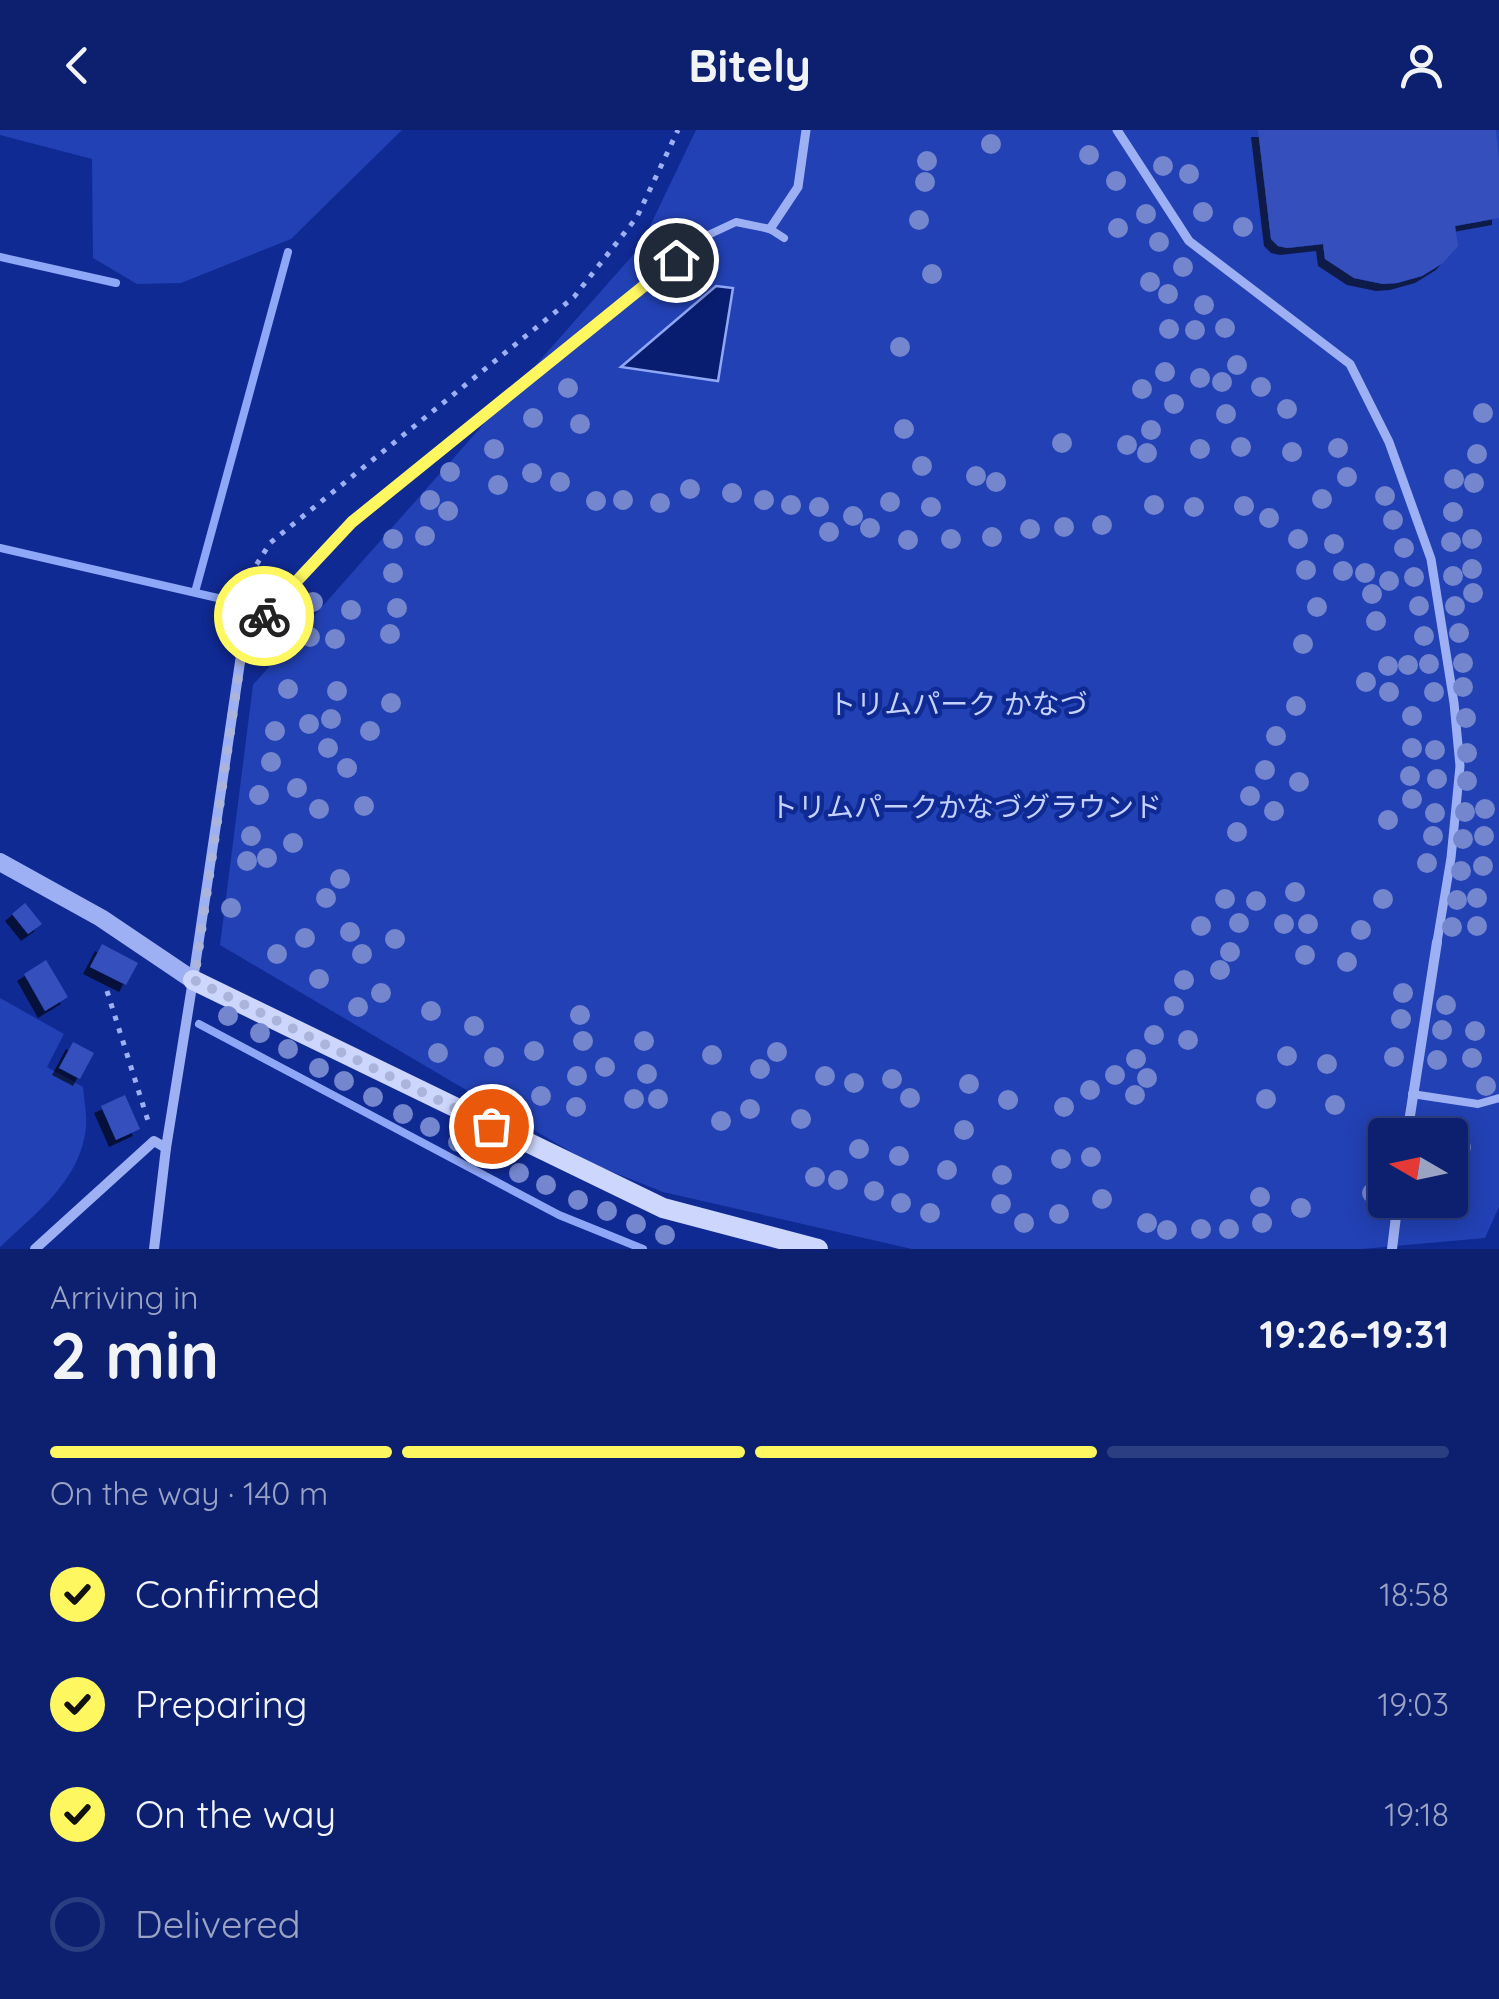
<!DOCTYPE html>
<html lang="en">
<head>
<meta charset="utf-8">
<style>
	:root { --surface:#0c206f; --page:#1a2d77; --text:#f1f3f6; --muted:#9aa3c3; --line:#2c3e82; --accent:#fff760 }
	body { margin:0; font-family:Quicksand,"Noto Sans JP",sans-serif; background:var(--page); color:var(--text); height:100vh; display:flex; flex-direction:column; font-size:38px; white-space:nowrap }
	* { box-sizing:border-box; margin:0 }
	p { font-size:32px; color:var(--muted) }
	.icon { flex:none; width:55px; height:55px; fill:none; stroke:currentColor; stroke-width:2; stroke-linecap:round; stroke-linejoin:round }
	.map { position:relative; height:1119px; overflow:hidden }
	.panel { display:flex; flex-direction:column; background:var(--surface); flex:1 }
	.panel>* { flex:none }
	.needle { width:65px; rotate:279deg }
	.tools { position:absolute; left:1368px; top:988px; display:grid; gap:20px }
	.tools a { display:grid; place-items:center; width:100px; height:100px; border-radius:10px; background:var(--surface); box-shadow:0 5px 25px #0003,0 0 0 2px var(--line); font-size:50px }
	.pin { position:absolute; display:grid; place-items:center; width:85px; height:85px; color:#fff; margin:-42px; border:5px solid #fff; border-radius:50%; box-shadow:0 2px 10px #0007 }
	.courier { position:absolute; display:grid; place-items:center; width:100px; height:100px; margin:-50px; border:8px solid #fff760; border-radius:50%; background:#fff; color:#222; box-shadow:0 2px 12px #0007 }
	.headline em { font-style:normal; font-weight:700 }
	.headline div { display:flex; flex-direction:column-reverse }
	.headline { display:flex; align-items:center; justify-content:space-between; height:170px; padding:0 50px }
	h1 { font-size:65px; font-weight:700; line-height:75px }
	.bar { display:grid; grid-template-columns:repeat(4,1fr); gap:15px 10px; align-content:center; height:120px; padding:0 50px }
	.bar i { height:12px; border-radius:8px; background:var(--line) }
	.bar .active { background:var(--accent) }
	.bar p { grid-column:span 4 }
	ol { padding:0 50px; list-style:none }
	li { display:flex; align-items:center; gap:30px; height:110px }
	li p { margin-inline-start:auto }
	li .icon { padding:10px; border-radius:50%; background:var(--accent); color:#111; stroke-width:4 }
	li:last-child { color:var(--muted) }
	li i { width:55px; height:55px; border:5px solid var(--line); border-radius:50% }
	header { display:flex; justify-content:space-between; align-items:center; height:130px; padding:0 50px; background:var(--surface); font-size:45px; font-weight:700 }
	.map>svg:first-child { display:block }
</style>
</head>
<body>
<header><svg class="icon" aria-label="back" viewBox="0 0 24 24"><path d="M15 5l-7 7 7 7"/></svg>Bitely<svg class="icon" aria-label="person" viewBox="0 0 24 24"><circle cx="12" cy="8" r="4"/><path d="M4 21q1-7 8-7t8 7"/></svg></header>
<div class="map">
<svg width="1499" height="1119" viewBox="0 0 1499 1119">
	<defs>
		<filter id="shadow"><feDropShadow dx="-7" dy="7" stdDeviation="0" flood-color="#0009"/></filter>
	</defs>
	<rect width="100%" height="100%" fill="#102a94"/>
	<g fill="#2241b4" fill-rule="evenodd">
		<path d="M0,0H402L291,109L181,153L137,154L93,128L92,29L0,5Z"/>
		<path d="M696,0H1499V1077L1485,1108L1362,1119H912L663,1062L590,1033L220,815L253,555L640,117ZM1385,1005H1450V1070H1385Z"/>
		<path d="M0,868L64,904L47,937L83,957C84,970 87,984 86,997C81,1050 36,1083 0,1117Z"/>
	</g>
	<path fill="#091d70" stroke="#8fa7f7" stroke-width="2.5" d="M716,156L733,158L718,251L621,237Z"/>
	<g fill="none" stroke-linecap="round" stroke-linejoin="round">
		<g stroke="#8fa7f7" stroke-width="8">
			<path d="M0,127L116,153"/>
			<path d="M0,418L222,469"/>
			<path d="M195,462L288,122"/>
			<path d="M199,894L559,1085L643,1119"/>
		</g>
	</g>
	<g fill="#3450bc" filter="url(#shadow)">
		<path d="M1258,0H1496L1499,30V88L1455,96L1458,116L1443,133L1422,146L1397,153L1383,154L1354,148L1325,129L1323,114L1287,118L1278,116L1271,109Z"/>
		<path d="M25,773L42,794L28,804L12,784Z"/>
		<path d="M102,814L138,833L126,855L90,837Z"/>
		<path d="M46,830L68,867L45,881L24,844Z"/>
		<path d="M73,912L94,923L80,949L59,938Z"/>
		<path d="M125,965L140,999L116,1010L101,976Z"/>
	</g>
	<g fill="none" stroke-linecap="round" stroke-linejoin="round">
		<g stroke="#9eb0f4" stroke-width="5" stroke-dasharray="5 8" stroke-linecap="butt">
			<path d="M244,483L245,453L270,413L574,167L637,87L678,0"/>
			<path d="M107,861L149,994"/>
		</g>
		<g stroke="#9eb0f4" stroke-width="8">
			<path d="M244,505L289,461L352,393L706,106L736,92L770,99L784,108"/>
			<path d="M1412,964L1478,974L1499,968"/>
		</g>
		<g stroke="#9eb0f4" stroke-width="9">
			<path d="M1117,0L1189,111L1350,234L1389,312L1431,429L1454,573L1460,636L1451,728L1437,812"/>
			<path d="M770,99L798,57L806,0"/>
		</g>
		<g stroke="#9eb0f4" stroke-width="10">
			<path d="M1407,1005L1437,812"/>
			<path d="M35,1119L154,1011L166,1018"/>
			<path d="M154,1119L166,1018L193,850L244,505"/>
			<path d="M1392,1119L1398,1070"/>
		</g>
		<path stroke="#9eb0f4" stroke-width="18" d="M0,732L101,788L193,850"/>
		<path stroke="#cdd7fd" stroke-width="20" d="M193,850L663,1078L818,1119"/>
	</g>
	<g fill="#7486ce">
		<circle cx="991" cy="14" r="10"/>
		<circle cx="1089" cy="25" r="10"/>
		<circle cx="927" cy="31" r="10"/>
		<circle cx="1163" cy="36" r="10"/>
		<circle cx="1189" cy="44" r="10"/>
		<circle cx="1116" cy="51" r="10"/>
		<circle cx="925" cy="52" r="10"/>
		<circle cx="1203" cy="82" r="10"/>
		<circle cx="1146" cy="84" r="10"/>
		<circle cx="919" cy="90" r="10"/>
		<circle cx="1243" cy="97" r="10"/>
		<circle cx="1118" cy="98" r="10"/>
		<circle cx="1159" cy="112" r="10"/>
		<circle cx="1183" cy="137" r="10"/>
		<circle cx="932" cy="144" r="10"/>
		<circle cx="1150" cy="152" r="10"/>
		<circle cx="1168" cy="164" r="10"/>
		<circle cx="1204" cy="175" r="10"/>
		<circle cx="1225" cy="198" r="10"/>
		<circle cx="1169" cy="199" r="10"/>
		<circle cx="1195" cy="200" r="10"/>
		<circle cx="900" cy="217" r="10"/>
		<circle cx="1237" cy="235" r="10"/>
		<circle cx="1165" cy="242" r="10"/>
		<circle cx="1200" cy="248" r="10"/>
		<circle cx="1222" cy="252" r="10"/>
		<circle cx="1261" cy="257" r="10"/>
		<circle cx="568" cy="258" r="10"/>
		<circle cx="1142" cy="259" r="10"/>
		<circle cx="1174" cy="274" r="10"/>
		<circle cx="1287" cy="279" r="10"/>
		<circle cx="1483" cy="283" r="10"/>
		<circle cx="1226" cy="284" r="10"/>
		<circle cx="533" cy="288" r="10"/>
		<circle cx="580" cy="294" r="10"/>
		<circle cx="904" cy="299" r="10"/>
		<circle cx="1151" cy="300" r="10"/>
		<circle cx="1062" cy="313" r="10"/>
		<circle cx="1127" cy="315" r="10"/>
		<circle cx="1241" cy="317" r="10"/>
		<circle cx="1338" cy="318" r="10"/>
		<circle cx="494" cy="319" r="10"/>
		<circle cx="1200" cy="319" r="10"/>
		<circle cx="1292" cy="322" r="10"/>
		<circle cx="1147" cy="323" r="10"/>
		<circle cx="1477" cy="324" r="10"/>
		<circle cx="922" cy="336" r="10"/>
		<circle cx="450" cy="342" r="10"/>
		<circle cx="532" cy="343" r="10"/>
		<circle cx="976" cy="346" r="10"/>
		<circle cx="1347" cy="347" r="10"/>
		<circle cx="1454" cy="349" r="10"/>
		<circle cx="560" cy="352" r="10"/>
		<circle cx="996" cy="352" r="10"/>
		<circle cx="1474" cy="353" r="10"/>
		<circle cx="498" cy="355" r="10"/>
		<circle cx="690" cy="359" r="10"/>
		<circle cx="732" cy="363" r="10"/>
		<circle cx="1385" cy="366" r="10"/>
		<circle cx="1322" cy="369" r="10"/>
		<circle cx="430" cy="370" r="10"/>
		<circle cx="623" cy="370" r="10"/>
		<circle cx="764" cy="370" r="10"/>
		<circle cx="596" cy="371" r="10"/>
		<circle cx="890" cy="372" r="10"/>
		<circle cx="660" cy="373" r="10"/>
		<circle cx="791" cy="375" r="10"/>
		<circle cx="1154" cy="375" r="10"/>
		<circle cx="1244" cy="376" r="10"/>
		<circle cx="819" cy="377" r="10"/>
		<circle cx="931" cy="377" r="10"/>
		<circle cx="1194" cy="377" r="10"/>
		<circle cx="448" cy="381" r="10"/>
		<circle cx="1453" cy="382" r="10"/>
		<circle cx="853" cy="386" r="10"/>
		<circle cx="1269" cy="388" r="10"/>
		<circle cx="1393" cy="390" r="10"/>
		<circle cx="1102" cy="395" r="10"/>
		<circle cx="1064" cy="397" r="10"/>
		<circle cx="870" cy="398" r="10"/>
		<circle cx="1030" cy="399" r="10"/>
		<circle cx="829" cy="402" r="10"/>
		<circle cx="425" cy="406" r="10"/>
		<circle cx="992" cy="407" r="10"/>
		<circle cx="393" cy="409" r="10"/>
		<circle cx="951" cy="409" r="10"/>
		<circle cx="1298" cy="409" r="10"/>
		<circle cx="1472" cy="409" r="10"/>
		<circle cx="908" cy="410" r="10"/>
		<circle cx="1451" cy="412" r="10"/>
		<circle cx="1334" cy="414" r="10"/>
		<circle cx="1404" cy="418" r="10"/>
		<circle cx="1472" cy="439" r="10"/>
		<circle cx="1306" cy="440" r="10"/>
		<circle cx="1343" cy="441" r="10"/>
		<circle cx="393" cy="443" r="10"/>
		<circle cx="1365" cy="443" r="10"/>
		<circle cx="1453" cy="446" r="10"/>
		<circle cx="1414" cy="447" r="10"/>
		<circle cx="1389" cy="451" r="10"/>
		<circle cx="1473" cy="463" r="10"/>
		<circle cx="1372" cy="464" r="10"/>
		<circle cx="313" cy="472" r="10"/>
		<circle cx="1419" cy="476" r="10"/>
		<circle cx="1455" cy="476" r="10"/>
		<circle cx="1317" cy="477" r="10"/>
		<circle cx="397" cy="478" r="10"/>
		<circle cx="351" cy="480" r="10"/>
		<circle cx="1376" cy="491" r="10"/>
		<circle cx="1459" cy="503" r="10"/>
		<circle cx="390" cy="504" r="10"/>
		<circle cx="1424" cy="506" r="10"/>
		<circle cx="310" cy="507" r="10"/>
		<circle cx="335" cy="509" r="10"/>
		<circle cx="1303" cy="514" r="10"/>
		<circle cx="1463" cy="533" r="10"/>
		<circle cx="1429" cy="534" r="10"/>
		<circle cx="1408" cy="535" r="10"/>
		<circle cx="1388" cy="536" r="10"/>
		<circle cx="1366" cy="552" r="10"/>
		<circle cx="1463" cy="557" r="10"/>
		<circle cx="288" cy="559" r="10"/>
		<circle cx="337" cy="561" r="10"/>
		<circle cx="1389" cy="562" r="10"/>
		<circle cx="1434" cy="562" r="10"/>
		<circle cx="391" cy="573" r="10"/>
		<circle cx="1296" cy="576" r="10"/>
		<circle cx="1412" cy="586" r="10"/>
		<circle cx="1466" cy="588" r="10"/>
		<circle cx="331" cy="589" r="10"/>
		<circle cx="309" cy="594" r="10"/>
		<circle cx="275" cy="601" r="10"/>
		<circle cx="370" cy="601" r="10"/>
		<circle cx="1276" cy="606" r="10"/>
		<circle cx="328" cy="618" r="10"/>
		<circle cx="1412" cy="618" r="10"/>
		<circle cx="1435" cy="620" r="10"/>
		<circle cx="1467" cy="623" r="10"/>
		<circle cx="271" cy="632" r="10"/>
		<circle cx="347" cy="638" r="10"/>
		<circle cx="1265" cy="640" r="10"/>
		<circle cx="1410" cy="646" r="10"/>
		<circle cx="1437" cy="649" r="10"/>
		<circle cx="1467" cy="651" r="10"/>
		<circle cx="1299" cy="652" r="10"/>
		<circle cx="297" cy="658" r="10"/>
		<circle cx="259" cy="665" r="10"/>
		<circle cx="1250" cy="666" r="10"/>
		<circle cx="1412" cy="669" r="10"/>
		<circle cx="364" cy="676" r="10"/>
		<circle cx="319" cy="679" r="10"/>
		<circle cx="1485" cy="679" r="10"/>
		<circle cx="1274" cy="681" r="10"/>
		<circle cx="1465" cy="682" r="10"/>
		<circle cx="1435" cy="683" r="10"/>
		<circle cx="1388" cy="690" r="10"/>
		<circle cx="1237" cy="702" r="10"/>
		<circle cx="251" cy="706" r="10"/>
		<circle cx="1433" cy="706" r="10"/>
		<circle cx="1484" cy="706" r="10"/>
		<circle cx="1463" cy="709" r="10"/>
		<circle cx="293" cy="713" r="10"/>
		<circle cx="267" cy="728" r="10"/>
		<circle cx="247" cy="731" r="10"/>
		<circle cx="1427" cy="733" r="10"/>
		<circle cx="1483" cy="736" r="10"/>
		<circle cx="1461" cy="741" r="10"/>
		<circle cx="340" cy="749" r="10"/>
		<circle cx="1295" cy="762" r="10"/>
		<circle cx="326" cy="768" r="10"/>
		<circle cx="1477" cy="768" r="10"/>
		<circle cx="1225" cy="769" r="10"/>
		<circle cx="1383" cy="769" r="10"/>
		<circle cx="1457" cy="770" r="10"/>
		<circle cx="1256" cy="771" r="10"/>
		<circle cx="231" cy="778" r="10"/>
		<circle cx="1239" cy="793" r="10"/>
		<circle cx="1284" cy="794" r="10"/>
		<circle cx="1308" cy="794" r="10"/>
		<circle cx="1201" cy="796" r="10"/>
		<circle cx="1477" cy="796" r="10"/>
		<circle cx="1452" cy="797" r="10"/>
		<circle cx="1361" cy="800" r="10"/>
		<circle cx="350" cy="802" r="10"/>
		<circle cx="305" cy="808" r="10"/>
		<circle cx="395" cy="809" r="10"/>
		<circle cx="1230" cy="822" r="10"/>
		<circle cx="277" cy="824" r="10"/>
		<circle cx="362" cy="824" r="10"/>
		<circle cx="1305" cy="825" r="10"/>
		<circle cx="1347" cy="832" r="10"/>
		<circle cx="1220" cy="840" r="10"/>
		<circle cx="319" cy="849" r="10"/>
		<circle cx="1184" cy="850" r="10"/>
		<circle cx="381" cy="863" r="10"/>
		<circle cx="1403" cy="863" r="10"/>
		<circle cx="1446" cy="875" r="10"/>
		<circle cx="1174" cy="876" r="10"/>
		<circle cx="358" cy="877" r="10"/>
		<circle cx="431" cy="881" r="10"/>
		<circle cx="580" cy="885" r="10"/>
		<circle cx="228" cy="886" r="10"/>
		<circle cx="1401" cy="889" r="10"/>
		<circle cx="474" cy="896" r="10"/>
		<circle cx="1442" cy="900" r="10"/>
		<circle cx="1475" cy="901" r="10"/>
		<circle cx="260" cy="903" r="10"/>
		<circle cx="1154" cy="905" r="10"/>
		<circle cx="1188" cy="910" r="10"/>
		<circle cx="583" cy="911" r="10"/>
		<circle cx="644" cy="911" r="10"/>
		<circle cx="288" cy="919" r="10"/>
		<circle cx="534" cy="921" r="10"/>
		<circle cx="777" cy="922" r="10"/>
		<circle cx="438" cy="923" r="10"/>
		<circle cx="712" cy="925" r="10"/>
		<circle cx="1287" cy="926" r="10"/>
		<circle cx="494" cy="927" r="10"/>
		<circle cx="1394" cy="927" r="10"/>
		<circle cx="1472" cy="928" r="10"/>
		<circle cx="1136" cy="929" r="10"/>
		<circle cx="1437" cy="930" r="10"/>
		<circle cx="1327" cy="934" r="10"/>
		<circle cx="605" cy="937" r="10"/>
		<circle cx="319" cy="938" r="10"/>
		<circle cx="760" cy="939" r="10"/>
		<circle cx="647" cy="944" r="10"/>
		<circle cx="1115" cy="945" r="10"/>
		<circle cx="577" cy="946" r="10"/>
		<circle cx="825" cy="946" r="10"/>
		<circle cx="1147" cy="948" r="10"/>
		<circle cx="892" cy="949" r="10"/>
		<circle cx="344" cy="951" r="10"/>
		<circle cx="854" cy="953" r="10"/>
		<circle cx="969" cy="954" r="10"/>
		<circle cx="1486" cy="956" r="10"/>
		<circle cx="1090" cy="960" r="10"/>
		<circle cx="1135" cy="965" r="10"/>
		<circle cx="541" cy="966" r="10"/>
		<circle cx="373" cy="967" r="10"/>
		<circle cx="910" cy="968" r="10"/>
		<circle cx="634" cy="969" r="10"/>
		<circle cx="658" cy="969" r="10"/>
		<circle cx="1266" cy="969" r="10"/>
		<circle cx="1008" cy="970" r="10"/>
		<circle cx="1335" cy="975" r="10"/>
		<circle cx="576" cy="977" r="10"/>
		<circle cx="1064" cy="977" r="10"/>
		<circle cx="750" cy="979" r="10"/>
		<circle cx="403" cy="984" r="10"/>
		<circle cx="801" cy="989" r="10"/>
		<circle cx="721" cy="991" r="10"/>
		<circle cx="430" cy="997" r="10"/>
		<circle cx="964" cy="1000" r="10"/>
		<circle cx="458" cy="1012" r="10"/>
		<circle cx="1461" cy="1017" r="10"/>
		<circle cx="859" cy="1019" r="10"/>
		<circle cx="899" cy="1026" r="10"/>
		<circle cx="1091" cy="1027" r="10"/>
		<circle cx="487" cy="1028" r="10"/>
		<circle cx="1061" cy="1029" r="10"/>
		<circle cx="947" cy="1040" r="10"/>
		<circle cx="519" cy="1043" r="10"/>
		<circle cx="1002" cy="1045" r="10"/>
		<circle cx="815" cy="1047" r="10"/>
		<circle cx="838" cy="1050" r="10"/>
		<circle cx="546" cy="1055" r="10"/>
		<circle cx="874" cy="1061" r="10"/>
		<circle cx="1372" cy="1063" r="10"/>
		<circle cx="1260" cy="1067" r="10"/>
		<circle cx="1102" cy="1069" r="10"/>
		<circle cx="578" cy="1070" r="10"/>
		<circle cx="901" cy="1073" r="10"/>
		<circle cx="1001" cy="1074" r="10"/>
		<circle cx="1301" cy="1078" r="10"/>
		<circle cx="607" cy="1081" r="10"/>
		<circle cx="930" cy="1083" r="10"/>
		<circle cx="1059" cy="1084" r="10"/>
		<circle cx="1024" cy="1093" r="10"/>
		<circle cx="1147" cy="1093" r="10"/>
		<circle cx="1262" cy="1093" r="10"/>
		<circle cx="636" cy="1094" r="10"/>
		<circle cx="1201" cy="1099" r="10"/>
		<circle cx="1229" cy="1099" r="10"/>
		<circle cx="1167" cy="1100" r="10"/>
		<circle cx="665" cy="1105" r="10"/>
	</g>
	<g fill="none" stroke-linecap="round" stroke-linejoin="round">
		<path stroke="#abb4da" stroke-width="10" stroke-dasharray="0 18" d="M264,486L244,506L194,850L491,996"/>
		<path stroke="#fff760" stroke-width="12" d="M264,486L352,392L676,130"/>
	</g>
	<g text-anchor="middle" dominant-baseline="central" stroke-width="9" stroke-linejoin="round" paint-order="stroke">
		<g font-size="28" fill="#c6d2fe" stroke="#102a94">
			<text x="958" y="573">トリムパーク かなづ</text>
			<text x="966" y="676">トリムパークかなづグラウンド</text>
		</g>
	</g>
</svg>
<div class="tools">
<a><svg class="needle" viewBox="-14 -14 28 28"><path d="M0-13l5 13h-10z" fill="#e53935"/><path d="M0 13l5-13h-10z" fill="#9aa3c3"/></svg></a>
</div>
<div class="pin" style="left:491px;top:996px;background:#ea580c"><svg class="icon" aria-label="bag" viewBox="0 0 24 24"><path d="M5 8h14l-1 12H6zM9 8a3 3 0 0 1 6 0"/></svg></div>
<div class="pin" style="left:676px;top:130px;background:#1f2937"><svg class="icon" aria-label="home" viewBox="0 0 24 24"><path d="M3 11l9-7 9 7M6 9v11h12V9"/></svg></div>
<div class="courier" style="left:264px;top:486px"><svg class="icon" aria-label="bike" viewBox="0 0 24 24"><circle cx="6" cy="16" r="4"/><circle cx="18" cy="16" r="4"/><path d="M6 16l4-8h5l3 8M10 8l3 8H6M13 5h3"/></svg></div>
</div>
<section class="panel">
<div class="headline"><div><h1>2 min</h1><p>Arriving in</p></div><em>19:26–19:31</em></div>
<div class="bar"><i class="active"></i><i class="active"></i><i class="active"></i><i></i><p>On the way · 140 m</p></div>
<ol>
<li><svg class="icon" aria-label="check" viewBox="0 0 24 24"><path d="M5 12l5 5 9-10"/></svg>Confirmed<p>18:58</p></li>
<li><svg class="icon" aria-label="check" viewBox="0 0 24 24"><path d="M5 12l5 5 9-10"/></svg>Preparing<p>19:03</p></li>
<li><svg class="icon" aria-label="check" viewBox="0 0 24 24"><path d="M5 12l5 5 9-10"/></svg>On the way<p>19:18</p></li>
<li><i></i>Delivered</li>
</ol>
</section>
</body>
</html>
